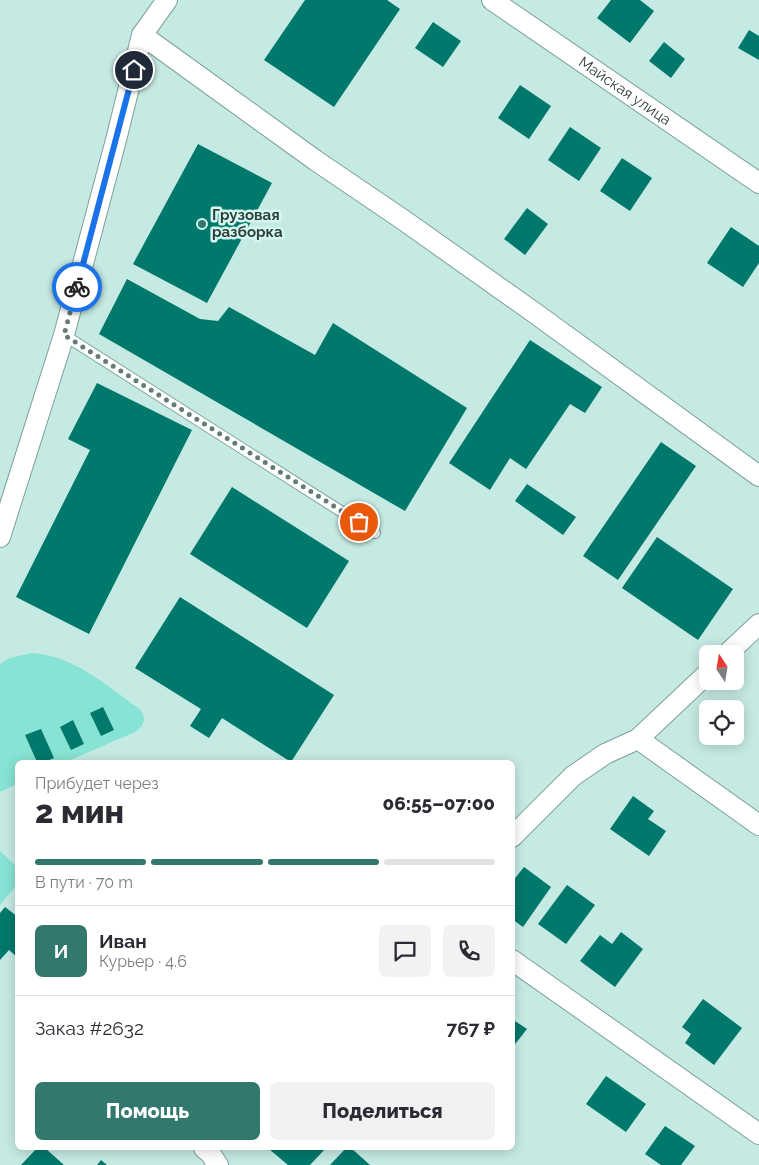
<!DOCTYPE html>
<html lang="ru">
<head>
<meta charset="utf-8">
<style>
	:root { --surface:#fff; --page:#f2f2f3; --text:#2b2b33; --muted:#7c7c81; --line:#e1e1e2; --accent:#32786d }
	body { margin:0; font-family:Raleway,sans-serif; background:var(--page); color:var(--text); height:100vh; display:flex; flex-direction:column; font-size:19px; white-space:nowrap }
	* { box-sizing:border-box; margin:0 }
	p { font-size:16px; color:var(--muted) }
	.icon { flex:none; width:28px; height:28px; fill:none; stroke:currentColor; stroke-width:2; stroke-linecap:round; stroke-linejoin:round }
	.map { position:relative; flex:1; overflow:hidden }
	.side { position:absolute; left:15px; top:760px; width:500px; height:390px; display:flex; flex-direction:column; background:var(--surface); border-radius:8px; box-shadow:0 2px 12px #0003 }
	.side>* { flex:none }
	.needle { width:32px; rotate:348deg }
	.controls { position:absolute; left:699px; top:645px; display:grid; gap:10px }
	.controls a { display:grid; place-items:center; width:45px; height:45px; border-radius:8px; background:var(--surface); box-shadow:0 2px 12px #0003; font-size:25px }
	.pin { position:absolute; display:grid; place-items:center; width:42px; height:42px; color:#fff; margin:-21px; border:2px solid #fff; border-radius:50%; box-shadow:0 1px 5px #0007 }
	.courier { position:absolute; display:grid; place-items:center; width:50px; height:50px; margin:-25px; border:4px solid #1a73e8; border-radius:50%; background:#fff; color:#222; box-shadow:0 1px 6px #0007 }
	.head em { font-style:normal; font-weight:800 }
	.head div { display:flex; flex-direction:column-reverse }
	.head { display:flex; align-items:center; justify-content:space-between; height:85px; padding:0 20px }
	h1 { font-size:32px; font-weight:800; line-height:38px }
	.bar { display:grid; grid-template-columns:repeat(4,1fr); gap:8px 5px; align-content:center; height:60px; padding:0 20px }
	.bar i { height:6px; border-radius:4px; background:var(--line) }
	.bar .active { background:var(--accent) }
	.bar p { grid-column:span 4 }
	.line { display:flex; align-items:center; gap:12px; padding:0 20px; border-top:1px solid var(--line) }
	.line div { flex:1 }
	.round { display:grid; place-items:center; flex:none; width:52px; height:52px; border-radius:8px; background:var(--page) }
	.action { display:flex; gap:10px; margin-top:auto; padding:10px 20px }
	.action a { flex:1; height:58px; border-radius:8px; background:var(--accent); color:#fff; font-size:20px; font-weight:800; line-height:58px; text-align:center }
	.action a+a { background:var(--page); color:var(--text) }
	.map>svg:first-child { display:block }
</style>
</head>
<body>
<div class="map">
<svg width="759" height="1165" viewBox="0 0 759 1165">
	<rect width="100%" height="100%" fill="#c5eae3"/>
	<g fill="#87e3d3">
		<path d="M31,653C72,655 105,684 137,707C147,715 146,725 135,732L66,762H18L17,784L0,792V664L10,658Z"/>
		<path d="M0,851L18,868L17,885L0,905Z"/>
	</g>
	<g fill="#00786b">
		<path d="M305,0H387L400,9L334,107L264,60Z"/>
		<path d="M611,0H640L654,11L630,43L597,18Z"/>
		<path d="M433,22L461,41L443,67L415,48Z"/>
		<path d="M749,30L759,36V60L738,48Z"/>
		<path d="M664,42L685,59L671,78L649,61Z"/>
		<path d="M520,85L551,106L529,139L498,118Z"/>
		<path d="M570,127L601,148L579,181L548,160Z"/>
		<path d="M198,144L272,183L207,303L133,264Z"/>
		<path d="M622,158L652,178L630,211L600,191Z"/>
		<path d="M527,208L548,224L525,255L504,239Z"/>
		<path d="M731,227L759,246V263L743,287L707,263Z"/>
		<path d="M127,279L200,319L218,321L229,307L315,355L333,323L467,408L405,511L99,334Z"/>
		<path d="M530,340L602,387L585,413L570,404L526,469L510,458L490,490L449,463Z"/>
		<path d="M97,383L192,430L89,634L16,597L90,450L68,439Z"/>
		<path d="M661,442L696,466L618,580L583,556Z"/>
		<path d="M527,484L576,517L563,535L515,501Z"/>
		<path d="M232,487L349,561L307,628L190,554Z"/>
		<path d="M657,537L733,589L698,640L622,588Z"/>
		<path d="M180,597L334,695L291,762L222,718L209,738L190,726L201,709L135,668Z"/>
		<path d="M103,707L114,730L101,736L90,713Z"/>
		<path d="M73,720L84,744L71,750L60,727Z"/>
		<path d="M41,729L54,758L44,762H37L25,735Z"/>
		<path d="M633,796L654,811L648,819L666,831L649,856L610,829Z"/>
		<path d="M524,867L551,887L523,927L512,919V882Z"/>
		<path d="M567,885L595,905L566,944L538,924Z"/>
		<path d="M5,907L18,917V958L9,950L0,960V913Z"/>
		<path d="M621,932L643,949L615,987L580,961L600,935L612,944Z"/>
		<path d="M703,999L742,1028L714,1065L685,1043L691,1034L682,1027Z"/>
		<path d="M512,1019L527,1029L512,1048Z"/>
		<path d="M606,1076L646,1104L626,1132L586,1104Z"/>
		<path d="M665,1126L695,1146L681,1165H661L645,1154Z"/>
		<path d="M37,1148H45L64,1165H21Z"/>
		<path d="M270,1148H326L310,1165H288L269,1149Z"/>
		<path d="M346,1148H351L370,1165H330Z"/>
		<path d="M101,1160L107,1165H97Z"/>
	</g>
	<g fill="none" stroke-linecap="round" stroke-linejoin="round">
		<defs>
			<path id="lane" d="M64,335L375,533"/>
			<g id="street">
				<path d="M167,0L142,35L315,160L402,219L532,311L759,476"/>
				<path id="s1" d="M492,0L759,183"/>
				<path d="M0,537L64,335L116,140L142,35"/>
				<path d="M727,654L759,624"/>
				<path d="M638,739L759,825"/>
				<path d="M512,837L573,776L605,754L638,739L708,673"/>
				<path d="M512,960L759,1134"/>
				<path d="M204,1148L210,1153L218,1165"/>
			</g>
		</defs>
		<use href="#lane" stroke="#7da099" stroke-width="12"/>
		<use href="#street" stroke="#7da099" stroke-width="22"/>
		<use href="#lane" stroke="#fff" stroke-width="10"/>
		<use href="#street" stroke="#fff" stroke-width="20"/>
	</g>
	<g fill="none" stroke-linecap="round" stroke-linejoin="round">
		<path stroke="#657c77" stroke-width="5" stroke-dasharray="0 9" d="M77,287L64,335L359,522"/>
		<path stroke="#1a73e8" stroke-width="6" d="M77,287L134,70"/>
	</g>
	<circle fill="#32786d" stroke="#d2f8f0" stroke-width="2" cx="202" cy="224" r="5"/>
	<g text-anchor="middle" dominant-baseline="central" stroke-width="5" stroke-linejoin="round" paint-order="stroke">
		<g font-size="15" fill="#31403d" stroke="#d2f8f0">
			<text stroke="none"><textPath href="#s1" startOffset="161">Майская улица</textPath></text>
		</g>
		<g font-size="15" font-weight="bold" fill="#31403d" stroke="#d2f8f0" text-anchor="start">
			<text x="212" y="215">Грузовая<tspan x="212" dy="17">разборка</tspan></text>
		</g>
	</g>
</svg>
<div class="controls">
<a><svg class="needle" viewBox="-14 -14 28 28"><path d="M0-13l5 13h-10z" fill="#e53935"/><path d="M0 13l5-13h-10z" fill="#7c7c81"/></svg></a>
<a><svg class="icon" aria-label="locate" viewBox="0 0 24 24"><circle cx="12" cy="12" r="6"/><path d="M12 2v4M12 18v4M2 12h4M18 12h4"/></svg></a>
</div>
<div class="pin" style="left:359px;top:522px;background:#ea580c"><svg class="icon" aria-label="bag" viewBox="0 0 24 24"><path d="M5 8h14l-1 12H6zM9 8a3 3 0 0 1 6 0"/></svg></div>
<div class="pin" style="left:134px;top:70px;background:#1f2937"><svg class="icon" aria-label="home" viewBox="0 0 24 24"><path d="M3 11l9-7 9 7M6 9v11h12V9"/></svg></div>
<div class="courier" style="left:77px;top:287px"><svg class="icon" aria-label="bike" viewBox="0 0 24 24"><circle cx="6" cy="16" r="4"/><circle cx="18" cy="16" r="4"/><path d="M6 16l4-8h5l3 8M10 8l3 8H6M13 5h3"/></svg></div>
<section class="side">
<div class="head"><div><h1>2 мин</h1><p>Прибудет через</p></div><em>06:55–07:00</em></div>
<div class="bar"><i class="active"></i><i class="active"></i><i class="active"></i><i></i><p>В пути · 70 m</p></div>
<div class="line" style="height:90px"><b class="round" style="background:var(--accent);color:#fff">И</b><div><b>Иван</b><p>Курьер · 4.6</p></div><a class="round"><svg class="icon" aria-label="chat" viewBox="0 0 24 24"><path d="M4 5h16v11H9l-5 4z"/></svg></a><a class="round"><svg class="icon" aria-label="phone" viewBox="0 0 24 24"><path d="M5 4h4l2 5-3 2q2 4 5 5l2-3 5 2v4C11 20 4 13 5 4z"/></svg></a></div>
<div class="line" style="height:65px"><div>Заказ #2632</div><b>767 ₽</b></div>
<div class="action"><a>Помощь</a><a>Поделиться</a></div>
</section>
</div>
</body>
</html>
